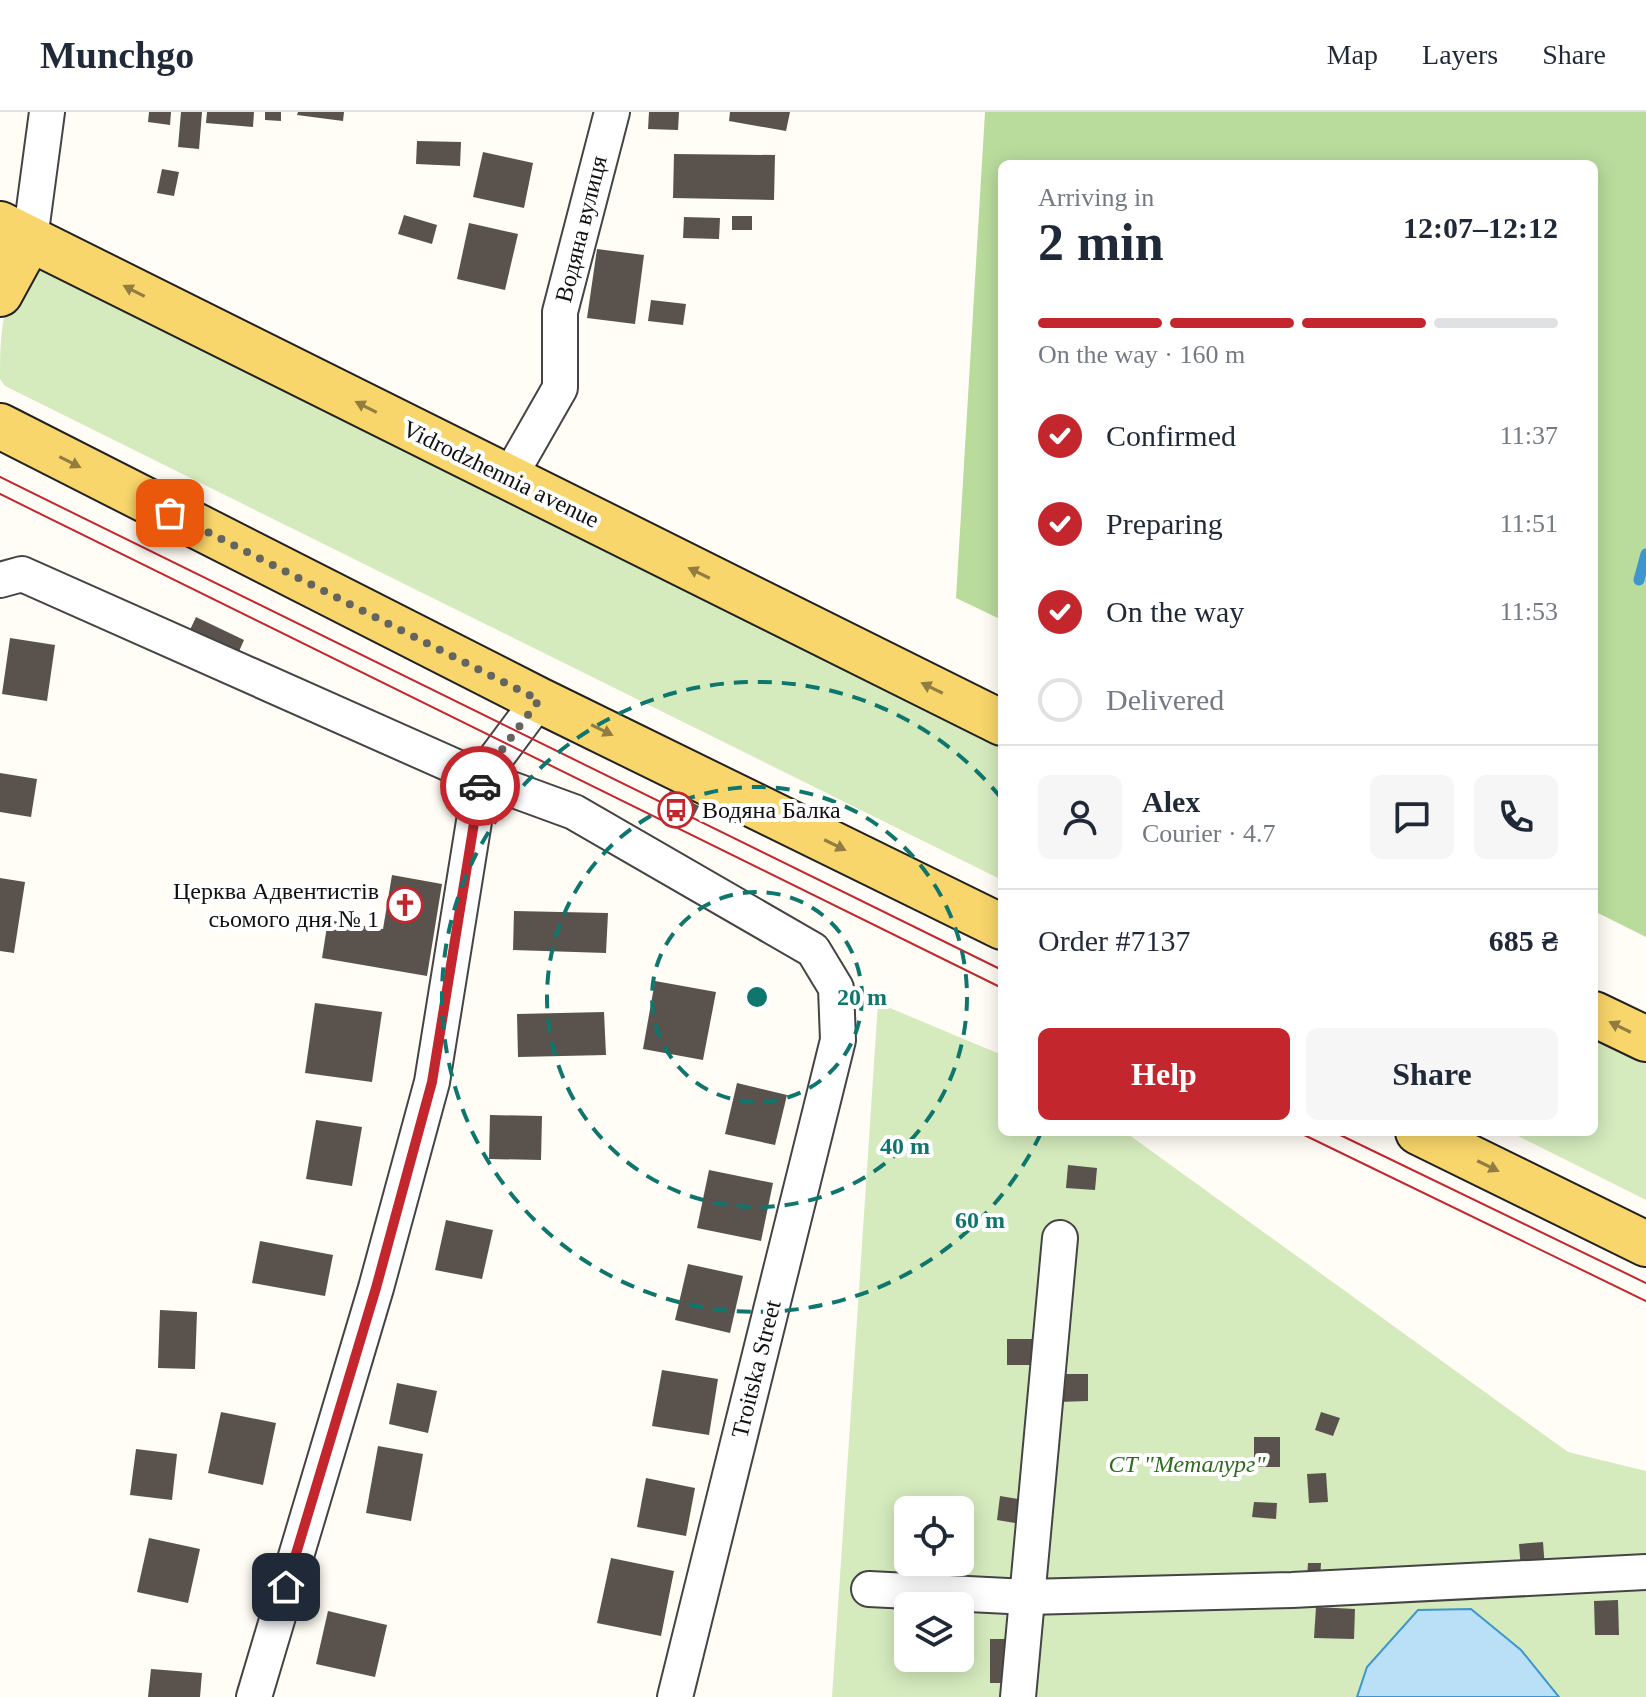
<!DOCTYPE html>
<html lang="en">
<head>
<meta charset="utf-8">
<style>
	:root { --surface:#fff; --page:#f6f6f7; --text:#1f2937; --muted:#747a83; --line:#e0e1e3; --accent:#c4262e }
	body { margin:0; font-family:"Times New Roman",serif; background:var(--page); color:var(--text); height:100vh; display:flex; flex-direction:column; font-size:30px; white-space:nowrap }
	* { box-sizing:border-box; margin:0 }
	p { font-size:26px; color:var(--muted) }
	.icon { flex:none; width:44px; height:44px; fill:none; stroke:currentColor; stroke-width:2; stroke-linecap:round; stroke-linejoin:round }
	.map { position:relative; flex:1; overflow:hidden }
	.details { position:absolute; left:998px; top:48px; width:600px; height:976px; display:flex; flex-direction:column; background:var(--surface); border-radius:12px; box-shadow:0 4px 20px #0003 }
	.details>* { flex:none }
	.buttons { position:absolute; left:894px; top:1384px; display:grid; gap:16px }
	.buttons a { display:grid; place-items:center; width:80px; height:80px; border-radius:12px; background:var(--surface); box-shadow:0 4px 20px #0003; font-size:40px }
	.pin { position:absolute; display:grid; place-items:center; width:68px; height:68px; color:#fff; margin:-34px; border-radius:16px; box-shadow:0 4px 12px #0006 }
	.courier { position:absolute; display:grid; place-items:center; width:80px; height:80px; margin:-40px; border:6px solid #c4262e; border-radius:50%; background:#fff; color:#222; box-shadow:0 2px 10px #0007 }
	.head em { font-style:normal; font-weight:700 }
	.head div { display:flex; flex-direction:column-reverse }
	.head { display:flex; align-items:center; justify-content:space-between; height:136px; padding:0 40px }
	h1 { font-size:52px; font-weight:700; line-height:60px }
	.bar { display:grid; grid-template-columns:repeat(4,1fr); gap:12px 8px; align-content:center; height:96px; padding:0 40px }
	.bar i { height:10px; border-radius:6px; background:var(--line) }
	.bar .active { background:var(--accent) }
	.bar p { grid-column:span 4 }
	.line { display:flex; align-items:center; gap:20px; padding:0 40px; border-top:2px solid var(--line) }
	.line div { flex:1 }
	.round { display:grid; place-items:center; flex:none; width:84px; height:84px; border-radius:12px; background:var(--page) }
	ol { padding:0 40px; list-style:none }
	li { display:flex; align-items:center; gap:24px; height:88px }
	li p { margin-inline-start:auto }
	li .icon { padding:8px; border-radius:50%; background:var(--accent); color:#fff; stroke-width:4 }
	li:last-child { color:var(--muted) }
	li i { width:44px; height:44px; border:4px solid var(--line); border-radius:50% }
	.primary-button { display:flex; gap:16px; margin-top:auto; padding:16px 40px }
	.primary-button a { flex:1; height:92px; border-radius:12px; background:var(--accent); color:#fff; font-size:32px; font-weight:700; line-height:92px; text-align:center }
	.primary-button a+a { background:var(--page); color:var(--text) }
	header { display:flex; align-items:center; gap:48px; box-sizing:border-box; height:112px; padding:0 40px; background:var(--surface); border-bottom:2px solid var(--line) }
	header strong { font-size:38px }
	nav { display:flex; gap:44px; margin-inline-start:auto; font-size:28px }
	.map>svg:first-child { display:block }
</style>
</head>
<body>
<header>
<strong>Munchgo</strong>
<nav><a>Map</a><a>Layers</a><a>Share</a></nav>
</header>
<div class="map">
<svg width="1646" height="1585" viewBox="0 0 1646 1585">
	<rect width="100%" height="100%" fill="#fffdf5"/>
	<g fill="#d5ebbd" fill-rule="evenodd">
		<path d="M43,154L1002,626V768L5,274L0,267C0,223 0,171 43,154Z"/>
		<path d="M878,891L1002,943V1020H1125L1568,1340L1646,1359V1585H832ZM908,1398H960V1450H908ZM908,1494H960V1546H908Z"/>
		<path d="M1594,920L1646,946V1088L1510,1020H1594Z"/>
	</g>
	<path fill="#b9dc9c" d="M985,0H1646V825L1594,799V52H1002V508L956,486Z"/>
	<path fill="#b9e0f7" stroke="#3f96cf" stroke-width="2" d="M1471,1497L1521,1538L1559,1585H1357L1367,1555L1418,1498Z"/>
	<g fill="none" stroke-linecap="round" stroke-linejoin="round">
		<path stroke="#3f96cf" stroke-width="11" d="M1639,468L1646,442"/>
	</g>
	<g fill="#5a524d">
		<path d="M149,0H171L170,13L148,10Z"/>
		<path d="M181,0H202L199,37L178,35Z"/>
		<path d="M207,0H254L253,15L206,11Z"/>
		<path d="M265,0H281V9L265,8Z"/>
		<path d="M298,0H344L343,9L297,3Z"/>
		<path d="M649,0H679L678,18L648,17Z"/>
		<path d="M730,0H790L786,19L729,9Z"/>
		<path d="M417,29L461,30L460,54L416,52Z"/>
		<path d="M483,40L533,51L524,96L473,85Z"/>
		<path d="M674,42L775,43L774,88L673,86Z"/>
		<path d="M162,57L179,60L174,84L157,81Z"/>
		<path d="M404,103L437,113L432,132L398,122Z"/>
		<rect x="732" y="104" width="20" height="14"/>
		<path d="M684,105L720,106L719,127L683,126Z"/>
		<path d="M469,111L518,122L505,178L457,167Z"/>
		<path d="M597,137L644,143L635,212L587,206Z"/>
		<path d="M651,188L686,192L683,213L648,209Z"/>
		<path d="M196,505L244,528L237,544L189,520Z"/>
		<path d="M10,526L55,533L47,589L2,582Z"/>
		<path d="M0,661L37,667L31,705L0,700Z"/>
		<path d="M670,679L699,694L694,704L665,689Z"/>
		<path d="M392,763L442,772L427,864L322,846L328,808L383,817Z"/>
		<path d="M0,766L25,770L14,841L0,839Z"/>
		<path d="M514,799L608,801L606,841L513,838Z"/>
		<path d="M655,869L716,880L703,948L643,937Z"/>
		<path d="M315,891L382,900L372,970L305,961Z"/>
		<path d="M604,900L606,943L518,945L517,902Z"/>
		<path d="M737,971L787,983L775,1033L725,1022Z"/>
		<path d="M490,1003L542,1004L541,1048L489,1047Z"/>
		<path d="M316,1008L362,1015L352,1074L306,1067Z"/>
		<path d="M1068,1053L1097,1056L1095,1078L1066,1076Z"/>
		<path d="M709,1058L773,1071L761,1129L697,1116Z"/>
		<path d="M446,1108L493,1118L482,1167L435,1158Z"/>
		<path d="M260,1129L333,1143L325,1184L252,1171Z"/>
		<path d="M688,1152L743,1164L730,1221L675,1208Z"/>
		<path d="M160,1198L197,1200L195,1257L158,1256Z"/>
		<rect x="1007" y="1227" width="27" height="26"/>
		<path d="M662,1258L718,1267L709,1323L652,1314Z"/>
		<path d="M1057,1262H1088V1289L1058,1290Z"/>
		<path d="M397,1271L437,1279L428,1321L389,1312Z"/>
		<path d="M221,1300L276,1311L263,1373L208,1361Z"/>
		<path d="M1321,1300L1340,1306L1333,1324L1315,1318Z"/>
		<rect x="1254" y="1325" width="26" height="30"/>
		<path d="M378,1334L423,1342L411,1409L366,1401Z"/>
		<path d="M136,1337L177,1342L172,1388L130,1383Z"/>
		<path d="M1326,1361L1328,1390L1309,1391L1307,1362Z"/>
		<path d="M646,1366L695,1376L686,1424L637,1415Z"/>
		<path d="M1000,1384L1025,1388L1021,1412L997,1408Z"/>
		<path d="M1254,1390L1277,1391L1276,1407L1252,1405Z"/>
		<path d="M149,1426L200,1437L188,1491L137,1480Z"/>
		<path d="M1543,1430L1545,1457L1521,1459L1519,1432Z"/>
		<path d="M611,1446L674,1459L661,1524L597,1511Z"/>
		<path d="M1308,1451H1321L1320,1466H1307Z"/>
		<path d="M1618,1488L1619,1523H1595L1594,1489Z"/>
		<path d="M1316,1495L1355,1497L1354,1527L1314,1526Z"/>
		<path d="M328,1499L387,1513L375,1565L316,1552Z"/>
		<rect x="990" y="1527" width="24" height="44"/>
		<path d="M151,1557L202,1561L200,1585H148Z"/>
	</g>
	<g fill="none" stroke-linecap="round" stroke-linejoin="round">
		<defs>
			<g id="minor">
				<path d="M30,127L47,0"/>
				<path d="M508,367L560,276V200L612,0"/>
				<path d="M0,468L22,462L481,666L574,700L813,838L836,876L838,928L675,1585"/>
				<path d="M869,1477L1028,1485L1292,1478L1646,1460"/>
				<path d="M254,1585L376,1176L432,970L481,666L539,588"/>
				<path d="M1018,1585L1060,1126"/>
			</g>
			<g id="major">
				<path d="M0,112L1002,611"/>
				<path d="M0,182L30,127"/>
				<path d="M0,314L539,588L1002,815"/>
				<path d="M1594,902L1646,927"/>
				<path d="M1418,1020L1646,1132"/>
			</g>
		</defs>
		<use href="#minor" stroke="#444" stroke-width="38"/>
		<use href="#major" stroke="#222" stroke-width="48"/>
		<use href="#minor" stroke="#fff" stroke-width="34"/>
		<use href="#major" stroke="#f9d66b" stroke-width="44"/>
		<g stroke="#c4262e" stroke-width="2">
			<path d="M0,365L1002,858"/>
			<path d="M0,382L1002,876"/>
			<path d="M1298,1020L1646,1189"/>
			<path d="M1334,1020L1646,1171"/>
		</g>
	</g>
	<defs><path id="oneway-solid" d="M-6-.8H1V-3.2L6.5 0L1 3.2V.8H-6Z" transform="scale(2)"/></defs>
	<g fill="#917d42">
		<use href="#oneway-solid" transform="translate(134 179) rotate(-153)"/>
		<use href="#oneway-solid" transform="translate(366 295) rotate(-153)"/>
		<use href="#oneway-solid" transform="translate(70 350) rotate(27)"/>
		<use href="#oneway-solid" transform="translate(699 461) rotate(-154)"/>
		<use href="#oneway-solid" transform="translate(932 576) rotate(-154)"/>
		<use href="#oneway-solid" transform="translate(602 618) rotate(26)"/>
		<use href="#oneway-solid" transform="translate(835 733) rotate(26)"/>
		<use href="#oneway-solid" transform="translate(1620 915) rotate(-154)"/>
		<use href="#oneway-solid" transform="translate(1488 1054) rotate(26)"/>
	</g>
	<g fill="none" stroke-linecap="round" stroke-linejoin="round">
		<path stroke="#646461" stroke-width="8" stroke-dasharray="0 14.4" d="M170,401L539,588L481,666L480,674"/>
		<path stroke="#c4262e" stroke-width="10" d="M286,1475L376,1176L432,970L480,674"/>
	</g>
	<g fill="none" stroke="#0f766e" stroke-width="4" stroke-dasharray="14 10">
		<circle cx="757" cy="885" r="105"/>
		<circle cx="757" cy="885" r="210"/>
		<path d="M1041 1021A315 315 0 1 1 1002 687"/>
	</g>
	<defs>
		<symbol id="bus-ring" viewBox="-11 -11 22 22"><circle r="9.5" fill="#fff" stroke="#c4262e" stroke-width="1.5"/><path d="M-5-6H5V4H4V6H2V4H-2V6H-4V4H-5ZM-3.5-4V0h7V-4ZM-3.5 1.2v1.5H-2V1.2ZM2 1.2v1.5H3.5V1.2Z" fill="#c4262e"/></symbol>
		<symbol id="church-ring" viewBox="-11 -11 22 22"><circle r="9.5" fill="#fff" stroke="#c4262e" stroke-width="1.5"/><path d="M-1.2-6h2.4v3.5h3.3v2.4h-3.3V6h-2.4V-.1h-3.3v-2.4h3.3Z" fill="#c4262e"/></symbol>
	</defs>
	<g fill-rule="evenodd">
		<use href="#bus-ring" x="656" y="678" width="40" height="40"/>
		<use href="#church-ring" x="385" y="773" width="40" height="40"/>
	</g>
	<g text-anchor="middle" dominant-baseline="central" stroke-width="8" stroke-linejoin="round" paint-order="stroke">
		<g font-size="24" fill="#111" stroke="#fff">
			<text transform="translate(581 117) rotate(-76)">Водяна вулиця</text>
			<text transform="translate(501 362) rotate(26)">Vidrodzhennia avenue</text>
			<text transform="translate(756 1257) rotate(-76)">Troitska Street</text>
		</g>
		<g font-size="24" fill="#111" stroke="#fff" text-anchor="start">
			<text x="702" y="698">Водяна Балка</text>
			<text x="379" y="779" text-anchor="end">Церква Адвентистів<tspan x="379" dy="28">сьомого дня № 1</tspan></text>
		</g>
		<g font-size="24" font-style="italic" fill="#2f6b1f" stroke="#fff">
			<text x="1187" y="1352">СТ "Металург"</text>
		</g>
	</g>
	<circle cx="757" cy="885" r="12" fill="#0f766e" stroke="#fff" stroke-width="4"/>
	<g font-size="24" text-anchor="middle" font-weight="bold" fill="#0f766e" stroke="#fff" stroke-width="8" stroke-linejoin="round" paint-order="stroke">
		<text x="862" y="893">20 m</text>
		<text x="905" y="1042">40 m</text>
		<text x="980" y="1116">60 m</text>
	</g>
</svg>
<div class="buttons">
<a><svg class="icon" aria-label="locate" viewBox="0 0 24 24"><circle cx="12" cy="12" r="6"/><path d="M12 2v4M12 18v4M2 12h4M18 12h4"/></svg></a>
<a><svg class="icon" aria-label="layers" viewBox="0 0 24 24"><path d="M12 4l9 5-9 5-9-5zM3 14l9 5 9-5"/></svg></a>
</div>
<div class="pin" style="left:170px;top:401px;background:#ea580c"><svg class="icon" aria-label="bag" viewBox="0 0 24 24"><path d="M5 8h14l-1 12H6zM9 8a3 3 0 0 1 6 0"/></svg></div>
<div class="pin" style="left:286px;top:1475px;background:#1f2937"><svg class="icon" aria-label="home" viewBox="0 0 24 24"><path d="M3 11l9-7 9 7M6 9v11h12V9"/></svg></div>
<div class="courier" style="left:480px;top:674px"><svg class="icon" aria-label="car" viewBox="0 0 24 24"><path d="M5 17H2v-5l4-1 3-4h7l3 4 3 1v5h-3M9 17h6M6 11h13"/><circle cx="7" cy="17" r="2"/><circle cx="17" cy="17" r="2"/></svg></div>
<section class="details">
<div class="head"><div><h1>2 min</h1><p>Arriving in</p></div><em>12:07–12:12</em></div>
<div class="bar"><i class="active"></i><i class="active"></i><i class="active"></i><i></i><p>On the way · 160 m</p></div>
<ol>
<li><svg class="icon" aria-label="check" viewBox="0 0 24 24"><path d="M5 12l5 5 9-10"/></svg>Confirmed<p>11:37</p></li>
<li><svg class="icon" aria-label="check" viewBox="0 0 24 24"><path d="M5 12l5 5 9-10"/></svg>Preparing<p>11:51</p></li>
<li><svg class="icon" aria-label="check" viewBox="0 0 24 24"><path d="M5 12l5 5 9-10"/></svg>On the way<p>11:53</p></li>
<li><i></i>Delivered</li>
</ol>
<div class="line" style="height:144px"><a class="round"><svg class="icon" aria-label="person" viewBox="0 0 24 24"><circle cx="12" cy="8" r="4"/><path d="M4 21q1-7 8-7t8 7"/></svg></a><div><b>Alex</b><p>Courier · 4.7</p></div><a class="round"><svg class="icon" aria-label="chat" viewBox="0 0 24 24"><path d="M4 5h16v11H9l-5 4z"/></svg></a><a class="round"><svg class="icon" aria-label="phone" viewBox="0 0 24 24"><path d="M5 4h4l2 5-3 2q2 4 5 5l2-3 5 2v4C11 20 4 13 5 4z"/></svg></a></div>
<div class="line" style="height:104px"><div>Order #7137</div><b>685 ₴</b></div>
<div class="primary-button"><a>Help</a><a>Share</a></div>
</section>
</div>
</body>
</html>
